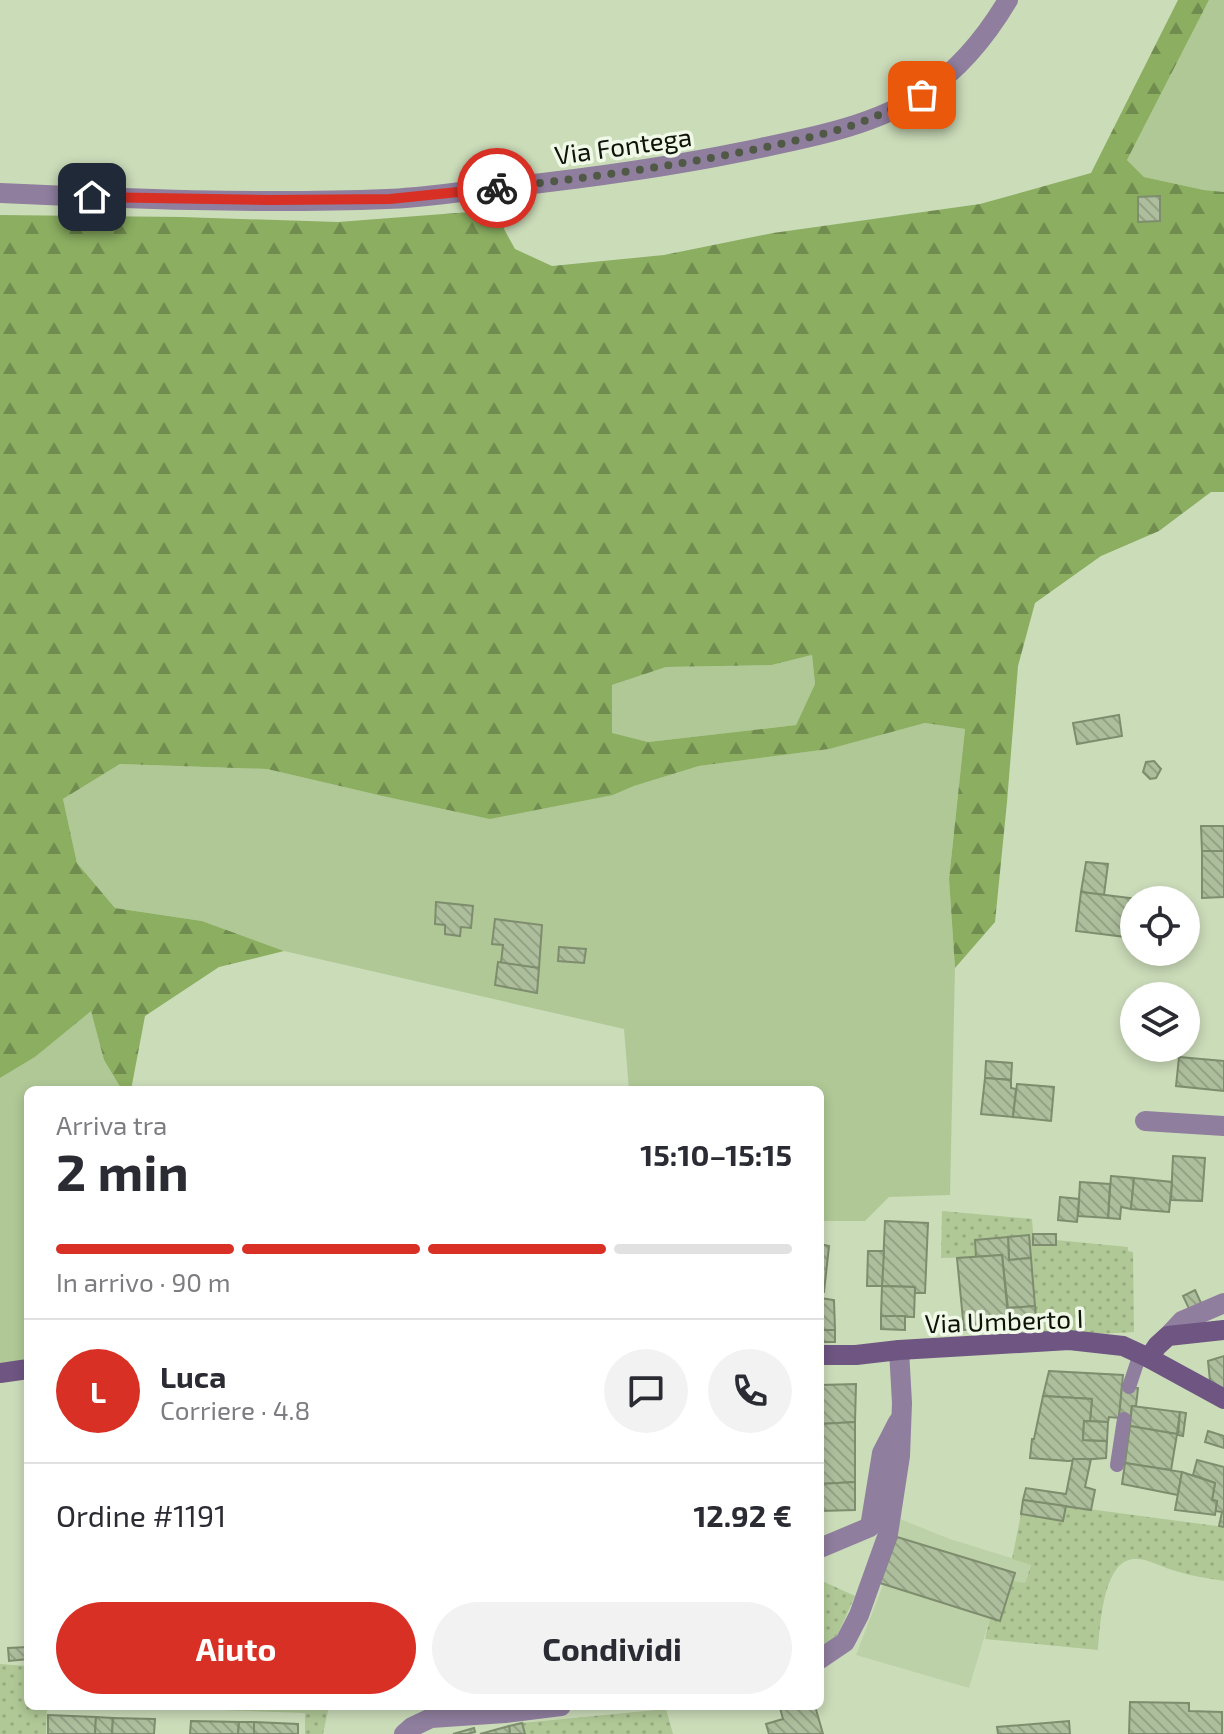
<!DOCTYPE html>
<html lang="it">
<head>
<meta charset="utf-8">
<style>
	:root { --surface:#fff; --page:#f2f2f3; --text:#2b2b33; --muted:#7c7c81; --line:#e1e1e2; --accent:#d93025 }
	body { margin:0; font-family:"Exo 2",sans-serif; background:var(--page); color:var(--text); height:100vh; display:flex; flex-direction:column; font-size:30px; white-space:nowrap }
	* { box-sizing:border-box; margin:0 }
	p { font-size:26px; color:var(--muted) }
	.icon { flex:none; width:44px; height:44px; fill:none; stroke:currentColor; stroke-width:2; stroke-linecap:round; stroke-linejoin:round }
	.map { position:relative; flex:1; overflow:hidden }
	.panel { position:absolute; left:24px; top:1086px; width:800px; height:624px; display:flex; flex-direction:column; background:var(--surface); border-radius:12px; box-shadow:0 4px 12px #0003 }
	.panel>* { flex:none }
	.controls { position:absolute; left:1120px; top:886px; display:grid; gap:16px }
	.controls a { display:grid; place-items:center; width:80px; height:80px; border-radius:50%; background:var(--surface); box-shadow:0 4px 12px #0003; font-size:40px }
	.pin { position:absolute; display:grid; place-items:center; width:68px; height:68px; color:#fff; margin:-34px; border-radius:16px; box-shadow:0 4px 12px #0006 }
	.courier { position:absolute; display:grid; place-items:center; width:80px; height:80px; margin:-40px; border:6px solid #d93025; border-radius:50%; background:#fff; color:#222; box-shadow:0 2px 10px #0007 }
	.head em { font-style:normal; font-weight:700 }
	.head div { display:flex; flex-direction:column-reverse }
	.head { display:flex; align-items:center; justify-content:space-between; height:136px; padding:0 32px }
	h1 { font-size:52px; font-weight:700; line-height:60px }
	.bar { display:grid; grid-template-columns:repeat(4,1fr); gap:12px 8px; align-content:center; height:96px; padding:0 32px }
	.bar i { height:10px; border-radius:6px; background:var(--line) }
	.bar .on { background:var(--accent) }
	.bar p { grid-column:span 4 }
	.line { display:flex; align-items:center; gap:20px; padding:0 32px; border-top:2px solid var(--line) }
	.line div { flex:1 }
	.round { display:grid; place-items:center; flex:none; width:84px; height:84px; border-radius:42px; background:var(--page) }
	.action { display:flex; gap:16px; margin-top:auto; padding:16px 32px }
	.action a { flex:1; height:92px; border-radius:48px; background:var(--accent); color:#fff; font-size:32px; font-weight:700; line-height:92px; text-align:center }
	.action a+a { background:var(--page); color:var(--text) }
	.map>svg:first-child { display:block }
</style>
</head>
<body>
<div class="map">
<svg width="1224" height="1734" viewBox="0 0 1224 1734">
	<defs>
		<pattern id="forest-firs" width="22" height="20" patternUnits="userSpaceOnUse" patternTransform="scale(2)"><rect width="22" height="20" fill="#8bae61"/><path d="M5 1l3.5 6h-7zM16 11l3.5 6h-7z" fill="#708c4e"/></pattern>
		<pattern id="park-dots" width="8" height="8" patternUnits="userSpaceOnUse" patternTransform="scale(2)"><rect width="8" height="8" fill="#b0c896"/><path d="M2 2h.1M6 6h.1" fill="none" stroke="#96ab80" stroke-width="1.8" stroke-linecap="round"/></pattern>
		<pattern id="building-back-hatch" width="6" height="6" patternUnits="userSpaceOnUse" patternTransform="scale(2)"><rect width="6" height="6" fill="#adbe9c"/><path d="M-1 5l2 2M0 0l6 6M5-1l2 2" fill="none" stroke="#94a285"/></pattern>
	</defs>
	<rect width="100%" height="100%" fill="#cbdcb9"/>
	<path fill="#bdd1a9" d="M900,1519L950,1539L1031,1564L1025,1583L990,1618L969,1688L856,1655L883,1585L880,1583Z"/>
	<g fill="#b0c896">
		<path d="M1209,0H1224V192L1204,190L1144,177L1127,160Z"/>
		<path d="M812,655L815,684L796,725L648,742L612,734V685L666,667L772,665Z"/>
		<path d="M925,723L965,729L949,879L955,968L950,1195L889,1197L865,1221H820V1090H629L624,1029L284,951L202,921L115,908L77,863L63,799L120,764L267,769L378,795H613L634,786L699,766L828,749Z"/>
		<path d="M91,1010L104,1060L122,1090H28V1357L14,1363L0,1366V1078L35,1057Z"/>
	</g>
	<path fill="url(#forest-firs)" fill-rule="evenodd" d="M1178,0H1209L1127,160L1144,177L1204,190L1224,192V492H1211L1159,531L1101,556L1035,603L1018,666L1007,802L995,922L955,968L949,879L965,729L925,723L829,749L699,766L634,786L613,795L490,819L378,795L267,769L120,764L63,799L77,863L115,908L202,921L284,951L219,967L145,1016L131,1090H122L104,1060L91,1011L35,1057L0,1078V215L181,217L338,222L509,209L504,229L515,249L552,266L664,255L773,233L980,204L1091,173ZM812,655L815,684L796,725L648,742L612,733V685L666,667L772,665Z"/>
	<g fill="url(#park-dots)">
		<path d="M942,1211L1032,1219L1034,1245H1056V1240L1128,1247V1251L1133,1252L1134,1332L1038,1337L1029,1235L975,1240L976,1257L941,1258Z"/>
		<path d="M1066,1506L1224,1527V1581C1205,1578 1187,1575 1169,1569C1158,1565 1146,1558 1134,1559C1103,1560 1100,1627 1098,1650L985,1639L990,1618L1012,1581L1025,1583L1031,1565L1012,1559L1021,1514L1063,1521Z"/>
		<path d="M820,1580L855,1596L838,1634L820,1649Z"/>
		<path d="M28,1659V1706H47L46,1734H0V1664L27,1666Z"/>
		<path d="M111,1706H329L323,1734H305V1713Z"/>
		<path d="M666,1709L673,1734H525L522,1723Z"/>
	</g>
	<g fill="url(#building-back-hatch)" stroke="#7d8d6d" stroke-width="2">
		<path d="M1160,196V221L1138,222V197Z"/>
		<path d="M1119,715L1122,736L1077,744L1073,723Z"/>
		<path d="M1154,761L1161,769L1156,778L1150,779L1143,772L1146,762Z"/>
		<path d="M1201,826H1224V851H1202Z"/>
		<path d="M1202,851H1224V897L1202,898Z"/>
		<path d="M1086,862L1108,864L1104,895L1081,892Z"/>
		<path d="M1081,892L1146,900H1134V938L1076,931Z"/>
		<path d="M436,902L473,906L471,928L461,927L460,936L445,934V925L435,924Z"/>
		<path d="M495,919L542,925L539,968L501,963L503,945L492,944Z"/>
		<path d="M559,947L586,949L584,963L558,961Z"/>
		<path d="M498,962L539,968L537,993L495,985Z"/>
		<path d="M1179,1057L1224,1061V1091L1176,1086Z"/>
		<path d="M986,1061L1012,1063L1011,1080L985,1078Z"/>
		<path d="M985,1078L1011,1080V1088L1016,1089L1013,1117L981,1114Z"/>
		<path d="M1017,1084L1054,1087L1051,1121L1013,1117Z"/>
		<path d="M1173,1156L1205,1158L1202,1201L1171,1200Z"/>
		<path d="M1111,1176L1134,1178L1131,1209L1121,1207L1120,1219L1108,1218Z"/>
		<path d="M1134,1178L1172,1182L1169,1212L1131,1209Z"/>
		<path d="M1080,1182L1110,1184L1108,1218L1078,1216Z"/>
		<path d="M1060,1197L1079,1199L1077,1222L1058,1220Z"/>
		<path d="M885,1221L928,1223L925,1293H915V1287L882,1286Z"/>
		<rect x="1033" y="1234" width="23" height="11"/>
		<path d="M1029,1235L1031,1258L1009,1260L1008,1237Z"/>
		<path d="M1008,1237L1009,1260L1031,1258L1035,1306L1008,1308L1002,1255L976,1257L975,1240Z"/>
		<path d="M820,1244L829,1246L824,1292H820Z"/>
		<path d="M868,1251H884L882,1286H867Z"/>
		<path d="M1002,1255L1009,1326L964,1330L957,1258Z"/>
		<path d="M882,1286L915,1287L914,1317L881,1316Z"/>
		<path d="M1195,1290L1207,1316L1195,1321L1183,1296Z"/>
		<path d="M820,1298L834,1300L835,1330H822V1342H820Z"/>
		<path d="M1035,1306L1038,1337L1003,1339L1001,1327L1009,1326L1008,1308Z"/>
		<path d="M881,1316H905V1330L881,1329Z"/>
		<rect x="822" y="1330" width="13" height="12"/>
		<path d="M1224,1356V1396L1211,1391L1208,1361Z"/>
		<path d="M1049,1371L1123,1375L1119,1418L1109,1417L1108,1422L1090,1421L1092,1399L1043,1396Z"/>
		<path d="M856,1384L855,1422L820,1424V1385Z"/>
		<path d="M1122,1386L1138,1388L1136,1406H1132L1130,1419L1119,1418Z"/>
		<path d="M1043,1396L1092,1399L1090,1421H1084L1083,1440L1107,1441L1106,1458L1068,1461L1030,1458L1032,1439H1034Z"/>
		<path d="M1132,1406L1180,1412L1177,1434L1130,1426Z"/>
		<path d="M1180,1412L1186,1413L1183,1436L1178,1435Z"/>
		<path d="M1084,1421L1108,1422L1107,1441L1083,1440Z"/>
		<path d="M855,1422V1482L820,1484V1424Z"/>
		<path d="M1130,1426L1177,1434L1171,1470L1125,1463Z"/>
		<path d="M1208,1431L1224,1436V1448L1205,1442Z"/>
		<path d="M1073,1459H1091L1085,1487L1095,1490L1091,1510L1023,1500L1026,1488L1066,1494Z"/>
		<path d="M1197,1460L1224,1467V1527L1219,1526L1222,1512L1215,1511L1217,1501L1212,1500L1215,1483L1193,1475Z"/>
		<path d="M1125,1463L1182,1472L1178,1495L1122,1484Z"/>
		<path d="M1182,1472L1215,1483L1212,1500L1217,1501L1215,1515L1175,1510Z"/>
		<path d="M855,1482V1510L820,1511V1484Z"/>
		<path d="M1023,1500L1066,1506L1063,1521L1021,1514Z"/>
		<path d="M897,1537L1015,1573L1000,1621L880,1583Z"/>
		<path d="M28,1647V1659L9,1661L8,1648Z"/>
		<path d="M1130,1702L1189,1703V1711L1222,1712V1734H1129Z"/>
		<path d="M786,1706H815L823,1734H769L766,1724L783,1719L780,1708Z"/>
		<path d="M48,1715L96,1717L95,1734H48Z"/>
		<path d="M96,1717L113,1718L112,1734H95Z"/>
		<path d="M113,1718L155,1719L154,1734H112Z"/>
		<path d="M191,1721L239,1722L238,1734H190Z"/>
		<path d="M1069,1721L1070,1734H998L997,1727Z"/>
		<path d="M239,1722H254V1734H238Z"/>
		<path d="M254,1722L298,1724V1734H254Z"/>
		<path d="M522,1723L525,1734H510L509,1726Z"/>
		<path d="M509,1726L510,1734H480Z"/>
		<path d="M474,1728L475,1732L467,1734H453Z"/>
	</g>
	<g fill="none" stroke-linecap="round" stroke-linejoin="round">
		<g stroke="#8f7e9e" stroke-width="14">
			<path d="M1129,1387L1140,1354"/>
			<path d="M1117,1465L1124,1419"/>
		</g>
		<g stroke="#8f7e9e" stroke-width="20">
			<path d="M0,193C129,199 258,204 387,199C421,198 455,192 489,189C573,180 658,169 741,152C802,139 871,128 924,93C960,69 986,37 1008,0"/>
			<path d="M1145,1121L1224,1126"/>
			<path d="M1168,1336L1182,1321L1224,1303"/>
			<path d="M820,1548L870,1527L882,1453L898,1422"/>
			<path d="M820,1659L845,1642L859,1615L888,1534L900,1456L902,1403L899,1350"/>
			<path d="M404,1734L412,1727L431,1718L505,1713L561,1706"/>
		</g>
		<g stroke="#6e5582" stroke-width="20">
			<path d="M820,1355H856L899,1350L1069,1340L1123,1346L1149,1358L1224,1399"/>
			<path d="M1149,1358L1157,1346L1168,1336L1224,1330"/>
			<path d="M0,1373L28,1369"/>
		</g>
	</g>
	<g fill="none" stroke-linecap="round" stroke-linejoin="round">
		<path stroke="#505945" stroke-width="8" stroke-dasharray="0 14.4" d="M497,188C595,177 693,164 789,142C805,138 821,135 837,130C867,122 894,108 922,95"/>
		<path stroke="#d93025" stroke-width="10" d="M92,197L270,200L390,199L497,188"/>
	</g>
	<g text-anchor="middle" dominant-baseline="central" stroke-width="7" stroke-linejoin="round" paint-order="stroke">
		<g font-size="26" fill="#0e1307" stroke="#f0f9e8">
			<text transform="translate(623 145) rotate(-8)">Via Fontega</text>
			<text transform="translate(1004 1320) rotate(-2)">Via Umberto I</text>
		</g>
	</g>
</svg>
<div class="controls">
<a><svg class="icon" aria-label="locate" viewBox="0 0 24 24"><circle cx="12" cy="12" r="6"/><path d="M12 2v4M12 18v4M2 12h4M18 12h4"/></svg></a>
<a><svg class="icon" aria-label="layers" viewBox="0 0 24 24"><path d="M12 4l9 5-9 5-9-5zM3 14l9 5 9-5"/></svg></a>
</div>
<div class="pin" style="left:922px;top:95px;background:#ea580c"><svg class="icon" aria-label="bag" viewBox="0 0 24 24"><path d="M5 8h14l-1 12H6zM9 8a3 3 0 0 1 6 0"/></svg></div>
<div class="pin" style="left:92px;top:197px;background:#1f2937"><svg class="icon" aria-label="home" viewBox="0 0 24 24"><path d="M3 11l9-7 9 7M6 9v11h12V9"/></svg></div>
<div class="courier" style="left:497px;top:188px"><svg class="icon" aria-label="bike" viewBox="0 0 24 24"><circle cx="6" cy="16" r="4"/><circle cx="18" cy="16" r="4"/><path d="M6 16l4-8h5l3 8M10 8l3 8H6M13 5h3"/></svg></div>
<section class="panel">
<div class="head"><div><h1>2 min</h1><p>Arriva tra</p></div><em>15:10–15:15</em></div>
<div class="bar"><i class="on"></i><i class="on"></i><i class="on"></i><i></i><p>In arrivo · 90 m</p></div>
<div class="line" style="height:144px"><b class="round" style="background:var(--accent);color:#fff">L</b><div><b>Luca</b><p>Corriere · 4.8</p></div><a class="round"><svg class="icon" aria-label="chat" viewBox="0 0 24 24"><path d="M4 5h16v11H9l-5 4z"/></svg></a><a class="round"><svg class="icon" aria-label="phone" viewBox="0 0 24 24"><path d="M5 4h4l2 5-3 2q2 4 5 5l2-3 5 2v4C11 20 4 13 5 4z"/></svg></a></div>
<div class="line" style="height:104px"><div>Ordine #1191</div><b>12.92 €</b></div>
<div class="action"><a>Aiuto</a><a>Condividi</a></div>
</section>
</div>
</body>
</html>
